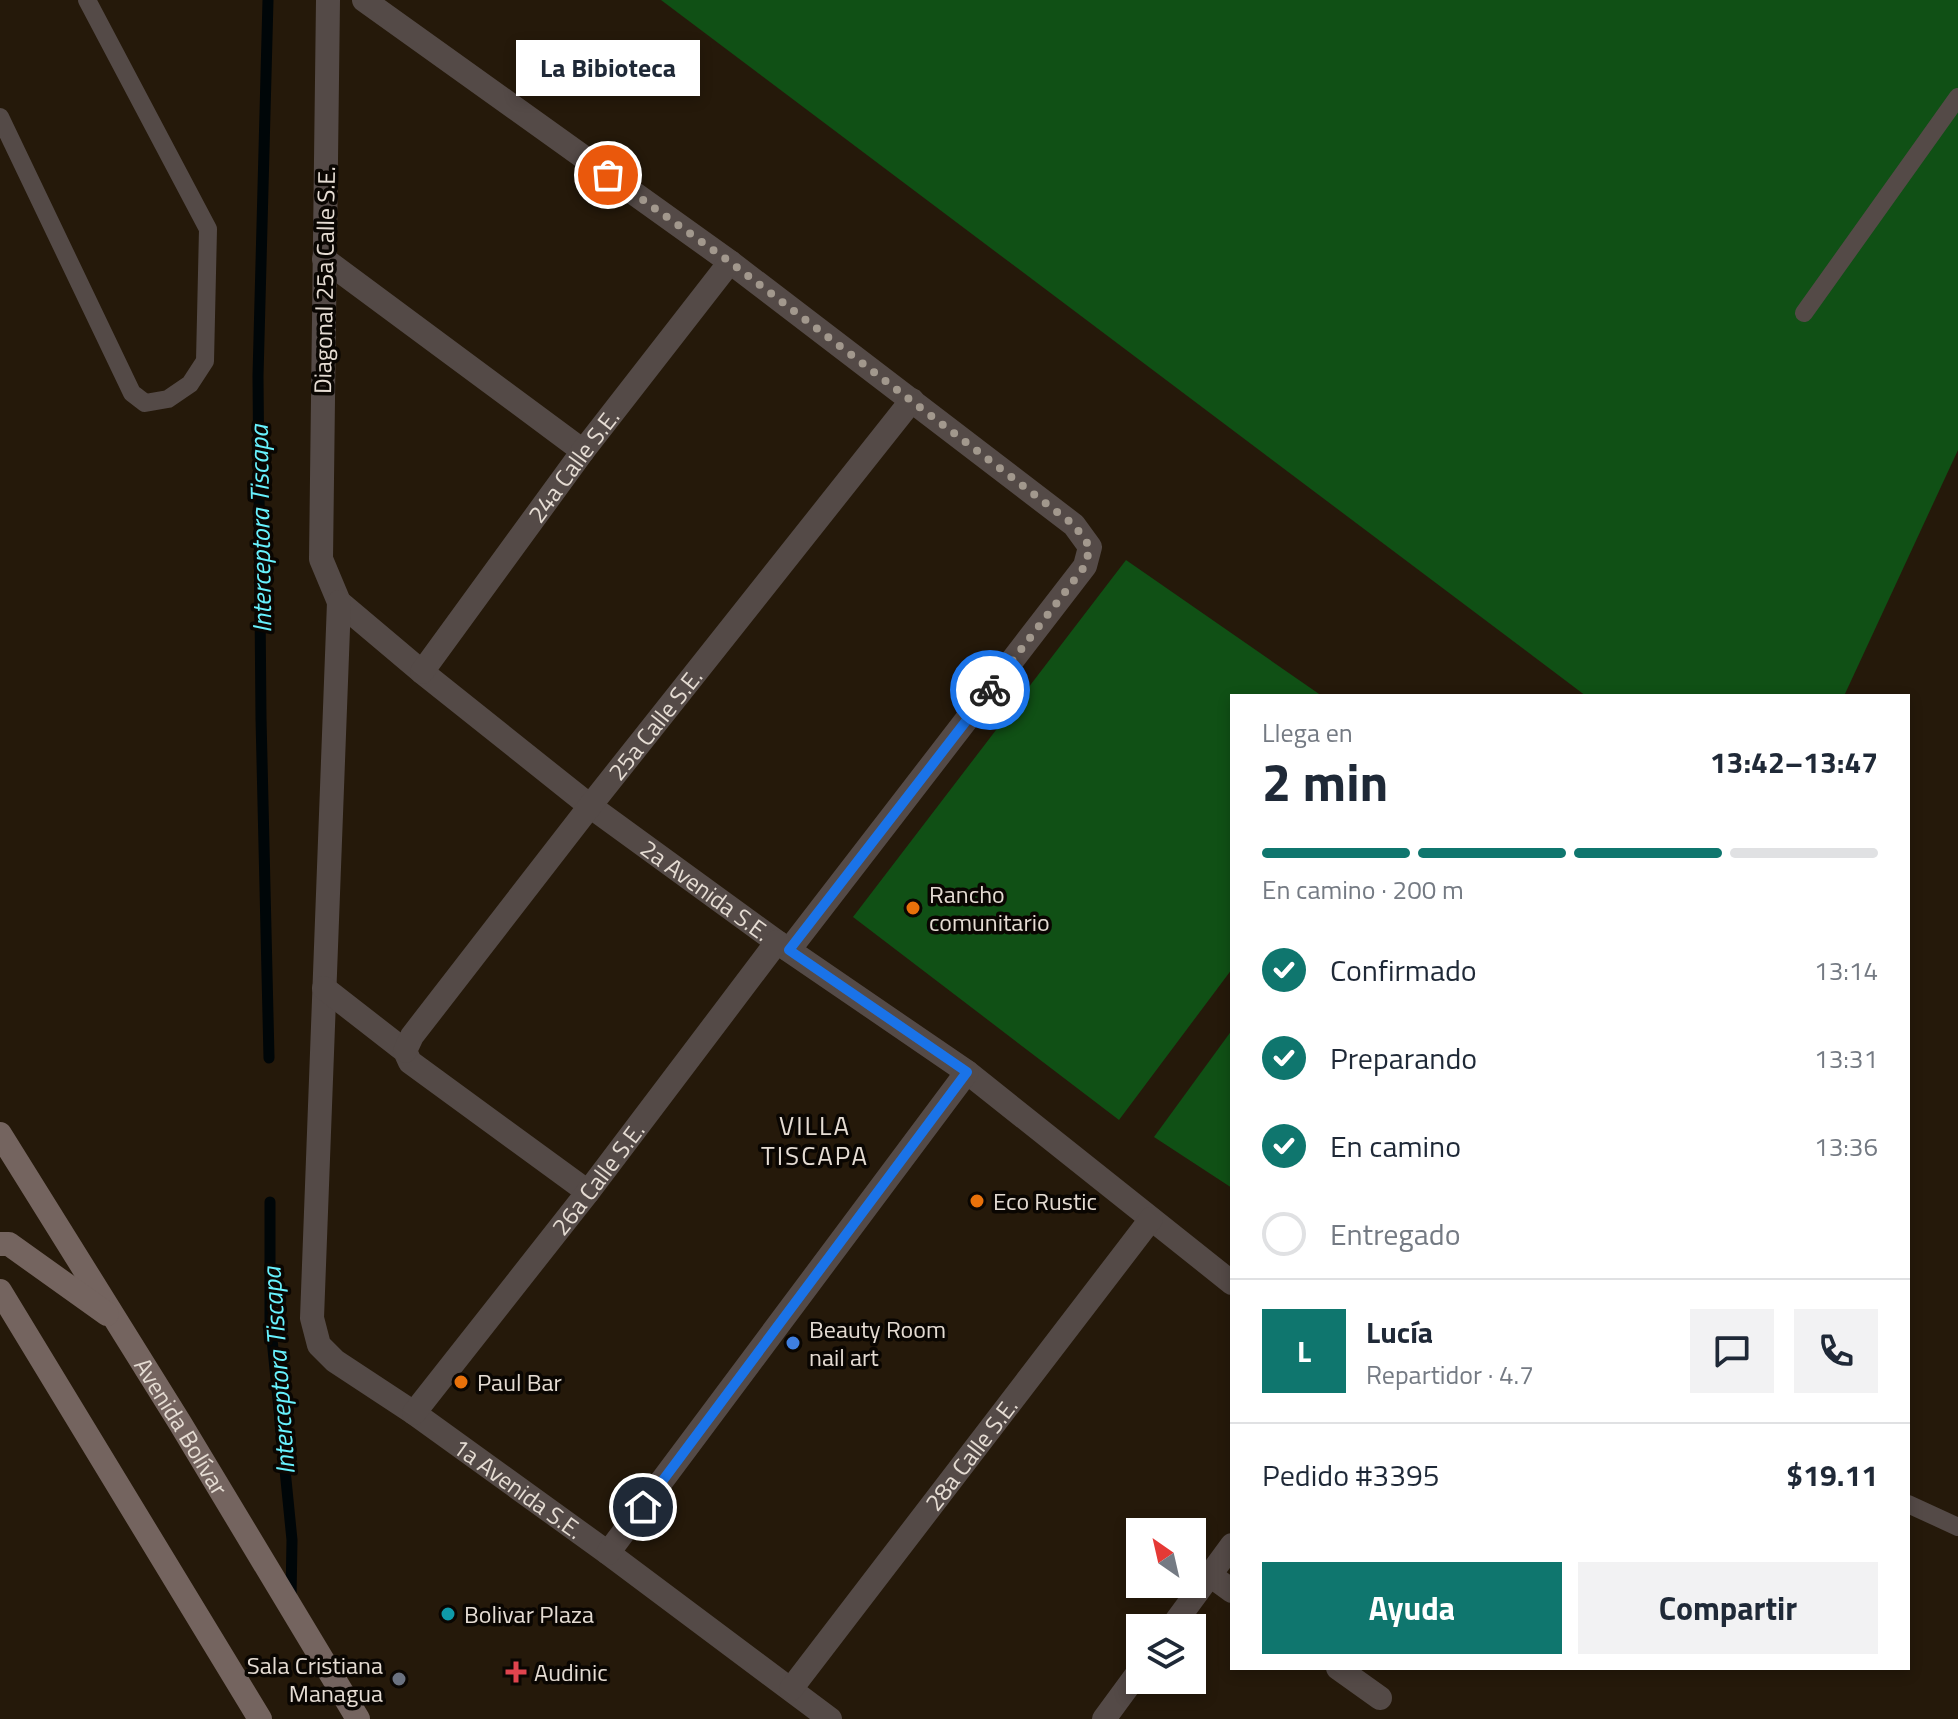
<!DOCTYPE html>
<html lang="es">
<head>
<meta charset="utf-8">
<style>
	:root { --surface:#fff; --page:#f2f2f3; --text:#1f2937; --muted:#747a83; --line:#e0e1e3; --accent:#0f766e }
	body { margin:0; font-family:"Titillium Web",sans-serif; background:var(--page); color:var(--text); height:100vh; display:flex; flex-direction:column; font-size:30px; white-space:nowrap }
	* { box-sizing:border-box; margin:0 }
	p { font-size:26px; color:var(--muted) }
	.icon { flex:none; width:44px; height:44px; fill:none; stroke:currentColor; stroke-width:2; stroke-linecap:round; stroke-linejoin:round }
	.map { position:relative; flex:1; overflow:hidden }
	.drawer { position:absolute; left:1230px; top:694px; width:680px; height:976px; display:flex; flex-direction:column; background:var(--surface); border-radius:0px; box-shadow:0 4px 12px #0003 }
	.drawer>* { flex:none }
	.needle { width:52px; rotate:326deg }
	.tools { position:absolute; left:1126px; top:1518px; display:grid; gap:16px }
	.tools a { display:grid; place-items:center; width:80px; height:80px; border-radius:0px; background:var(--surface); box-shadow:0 4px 12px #0003; font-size:40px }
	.pin { position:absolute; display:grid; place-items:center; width:68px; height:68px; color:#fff; margin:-34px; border:4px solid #fff; border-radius:50%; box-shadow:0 2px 8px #0007 }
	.courier { position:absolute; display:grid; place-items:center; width:80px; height:80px; margin:-40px; border:6px solid #1a73e8; border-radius:50%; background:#fff; color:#222; box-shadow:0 2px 10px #0007 }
	.bubble { position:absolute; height:56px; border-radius:0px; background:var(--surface); box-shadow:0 4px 12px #0003; font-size:26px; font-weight:700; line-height:56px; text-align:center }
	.overview em { font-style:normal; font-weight:700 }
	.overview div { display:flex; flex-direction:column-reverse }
	.overview { display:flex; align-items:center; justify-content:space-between; height:136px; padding:0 32px }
	h1 { font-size:52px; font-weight:700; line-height:60px }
	.bar { display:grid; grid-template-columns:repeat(4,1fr); gap:12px 8px; align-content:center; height:96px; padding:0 32px }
	.bar i { height:10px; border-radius:6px; background:var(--line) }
	.bar .on { background:var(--accent) }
	.bar p { grid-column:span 4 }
	.line { display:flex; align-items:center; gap:20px; padding:0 32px; border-top:2px solid var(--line) }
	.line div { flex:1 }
	.round { display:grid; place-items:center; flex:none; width:84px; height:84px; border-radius:0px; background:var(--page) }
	ol { padding:0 32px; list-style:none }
	li { display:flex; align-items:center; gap:24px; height:88px }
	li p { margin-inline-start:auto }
	li .icon { padding:8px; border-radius:50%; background:var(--accent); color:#fff; stroke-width:4 }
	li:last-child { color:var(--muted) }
	li i { width:44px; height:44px; border:4px solid var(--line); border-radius:50% }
	.action { display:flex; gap:16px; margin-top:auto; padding:16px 32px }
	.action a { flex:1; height:92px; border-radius:0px; background:var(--accent); color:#fff; font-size:32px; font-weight:700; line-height:92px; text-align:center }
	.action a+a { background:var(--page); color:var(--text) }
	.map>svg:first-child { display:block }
</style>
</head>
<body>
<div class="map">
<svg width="1958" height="1719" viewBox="0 0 1958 1719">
	<rect width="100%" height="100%" fill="#25190a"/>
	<g fill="#105015">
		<path d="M661,0H1958V450L1844,696H1586Z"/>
		<path d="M1126,560L1322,696H1232V969L1119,1120L853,917Z"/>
		<path d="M1232,1030V1188L1154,1137Z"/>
	</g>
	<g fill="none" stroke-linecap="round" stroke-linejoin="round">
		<g stroke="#000608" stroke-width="11">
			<path d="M268,0L258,376L261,718L269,1058"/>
			<path d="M270,1202V1319L292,1540L291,1598"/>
		</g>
		<g stroke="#544a47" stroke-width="18">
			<path d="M0,117L132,393L145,403L168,399L190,384L205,361L208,229L87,0"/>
			<path d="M1804,313L1958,97"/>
			<path d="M1908,1504L1958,1527"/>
		</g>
		<g stroke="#544a47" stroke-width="24">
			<path id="s1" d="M328,0L321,559L339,602L422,672L590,806L777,942L967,1072L1232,1283"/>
			<path d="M364,0L730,262L1074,525L1090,547L1085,566L789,950"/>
			<path d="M324,259L583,451"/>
			<path id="s2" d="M339,602L312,1318L319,1345L335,1361L414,1413L608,1553L830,1719"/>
			<path id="s3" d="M422,672L583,451L730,262"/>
			<path d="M324,988L405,1051L410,1062L588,1192"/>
			<path id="s4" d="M405,1051L412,1036L590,806L912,400"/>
			<path id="s5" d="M414,1413L588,1192L777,942"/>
			<path d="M608,1553L967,1072"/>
			<path d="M1210,1575L1232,1591"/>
			<path d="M1171,1628L1232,1545"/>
			<path d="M1338,1668L1380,1698"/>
			<path id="s6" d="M791,1689L1151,1219"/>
			<path d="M1104,1719L1140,1670"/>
		</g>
		<g stroke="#74645f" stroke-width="24">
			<path id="s7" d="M0,1134L180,1423L358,1719"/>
			<path d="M0,1244H9L107,1314"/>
			<path d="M0,1291L260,1719"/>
		</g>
	</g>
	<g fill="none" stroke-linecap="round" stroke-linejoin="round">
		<path stroke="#a2988d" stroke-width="8" stroke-dasharray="0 14.4" d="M608,175L730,262L1074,525L1090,547L1085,566L990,690"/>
		<path stroke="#1a73e8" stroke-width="10" d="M643,1507L967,1072L789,950L990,690"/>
	</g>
	<g fill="#e8710a" stroke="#0a0602" stroke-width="3">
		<circle cx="913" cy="908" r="8"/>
		<circle cx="977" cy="1201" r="8"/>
		<circle cx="461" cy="1382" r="8"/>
	</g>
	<circle fill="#3f7fe0" stroke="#0a0602" stroke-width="3" cx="793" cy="1343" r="8"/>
	<circle fill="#0f9aa8" stroke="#0a0602" stroke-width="3" cx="448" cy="1614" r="8"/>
	<path fill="#e0444e" stroke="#0a0602" stroke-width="3" d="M512 1660h8v8h8v8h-8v8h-8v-8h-8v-8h8z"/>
	<circle fill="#6b7280" stroke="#0a0602" stroke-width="3" cx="399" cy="1679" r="8"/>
	<g text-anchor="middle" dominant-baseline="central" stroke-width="7" stroke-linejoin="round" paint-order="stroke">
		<g font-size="24" fill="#e5dcd3" stroke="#0a0602">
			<text transform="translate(324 280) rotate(-89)">Diagonal 25a Calle S.E.</text>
			<text stroke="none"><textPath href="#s3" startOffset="256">24a Calle S.E.</textPath></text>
			<text stroke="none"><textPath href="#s4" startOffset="412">25a Calle S.E.</textPath></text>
			<text stroke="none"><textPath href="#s1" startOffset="1072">2a Avenida S.E.</textPath></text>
			<text stroke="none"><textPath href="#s5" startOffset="298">26a Calle S.E.</textPath></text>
			<text stroke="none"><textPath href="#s7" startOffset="344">Avenida Bolívar</textPath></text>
			<text stroke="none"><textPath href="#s6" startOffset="296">28a Calle S.E.</textPath></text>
			<text stroke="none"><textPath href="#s2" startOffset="990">1a Avenida S.E.</textPath></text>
		</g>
		<g font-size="24" fill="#e5dcd3" stroke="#0a0602" text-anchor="start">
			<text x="929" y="894">Rancho<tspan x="929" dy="28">comunitario</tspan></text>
			<text x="993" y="1201">Eco Rustic</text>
			<text x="809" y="1329">Beauty Room<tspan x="809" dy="28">nail art</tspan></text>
			<text x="477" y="1382">Paul Bar</text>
			<text x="464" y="1614">Bolivar Plaza</text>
			<text x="383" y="1665" text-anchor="end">Sala Cristiana<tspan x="383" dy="28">Managua</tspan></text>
			<text x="534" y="1672">Audinic</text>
		</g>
		<g font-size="26" font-style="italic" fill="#68f2fe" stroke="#0a0602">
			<text transform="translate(260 529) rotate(-91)">Interceptora Tiscapa</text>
			<text transform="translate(278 1371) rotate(-94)">Interceptora Tiscapa</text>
		</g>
		<g font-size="26" letter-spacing="2" fill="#e5dcd3" stroke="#0a0602">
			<text x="815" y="1125">VILLA<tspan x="815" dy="30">TISCAPA</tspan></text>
		</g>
	</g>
</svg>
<div class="tools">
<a><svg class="needle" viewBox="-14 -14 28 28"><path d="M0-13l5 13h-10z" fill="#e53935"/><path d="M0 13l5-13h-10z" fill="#747a83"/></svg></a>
<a><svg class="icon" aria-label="layers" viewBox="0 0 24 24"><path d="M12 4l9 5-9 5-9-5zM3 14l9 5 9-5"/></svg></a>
</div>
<div class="pin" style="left:608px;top:175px;background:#ea580c"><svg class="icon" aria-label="bag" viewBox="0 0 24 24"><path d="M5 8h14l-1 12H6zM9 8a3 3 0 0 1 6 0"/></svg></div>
<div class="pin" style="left:643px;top:1507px;background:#1f2937"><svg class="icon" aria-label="home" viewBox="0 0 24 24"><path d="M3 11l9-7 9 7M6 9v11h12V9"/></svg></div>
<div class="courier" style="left:990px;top:690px"><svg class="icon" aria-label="bike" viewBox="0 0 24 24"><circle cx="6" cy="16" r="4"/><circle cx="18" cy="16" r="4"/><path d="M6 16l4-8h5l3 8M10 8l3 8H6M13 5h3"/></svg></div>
<div class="bubble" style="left:516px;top:40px;width:184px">La Bibioteca</div>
<section class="drawer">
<div class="overview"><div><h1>2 min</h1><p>Llega en</p></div><em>13:42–13:47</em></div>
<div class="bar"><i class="on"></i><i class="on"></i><i class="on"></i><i></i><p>En camino · 200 m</p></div>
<ol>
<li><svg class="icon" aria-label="check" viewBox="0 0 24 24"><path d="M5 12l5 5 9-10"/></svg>Confirmado<p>13:14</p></li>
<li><svg class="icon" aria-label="check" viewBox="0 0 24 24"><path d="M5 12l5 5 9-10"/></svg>Preparando<p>13:31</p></li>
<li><svg class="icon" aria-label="check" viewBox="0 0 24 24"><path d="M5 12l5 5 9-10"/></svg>En camino<p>13:36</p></li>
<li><i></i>Entregado</li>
</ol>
<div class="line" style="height:144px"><b class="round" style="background:var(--accent);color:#fff">L</b><div><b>Lucía</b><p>Repartidor · 4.7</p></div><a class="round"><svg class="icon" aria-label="chat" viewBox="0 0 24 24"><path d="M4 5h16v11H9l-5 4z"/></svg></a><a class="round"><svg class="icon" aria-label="phone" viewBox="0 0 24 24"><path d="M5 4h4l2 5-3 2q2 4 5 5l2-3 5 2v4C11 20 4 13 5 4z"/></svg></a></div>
<div class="line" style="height:104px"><div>Pedido #3395</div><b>$19.11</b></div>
<div class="action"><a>Ayuda</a><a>Compartir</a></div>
</section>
</div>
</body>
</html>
